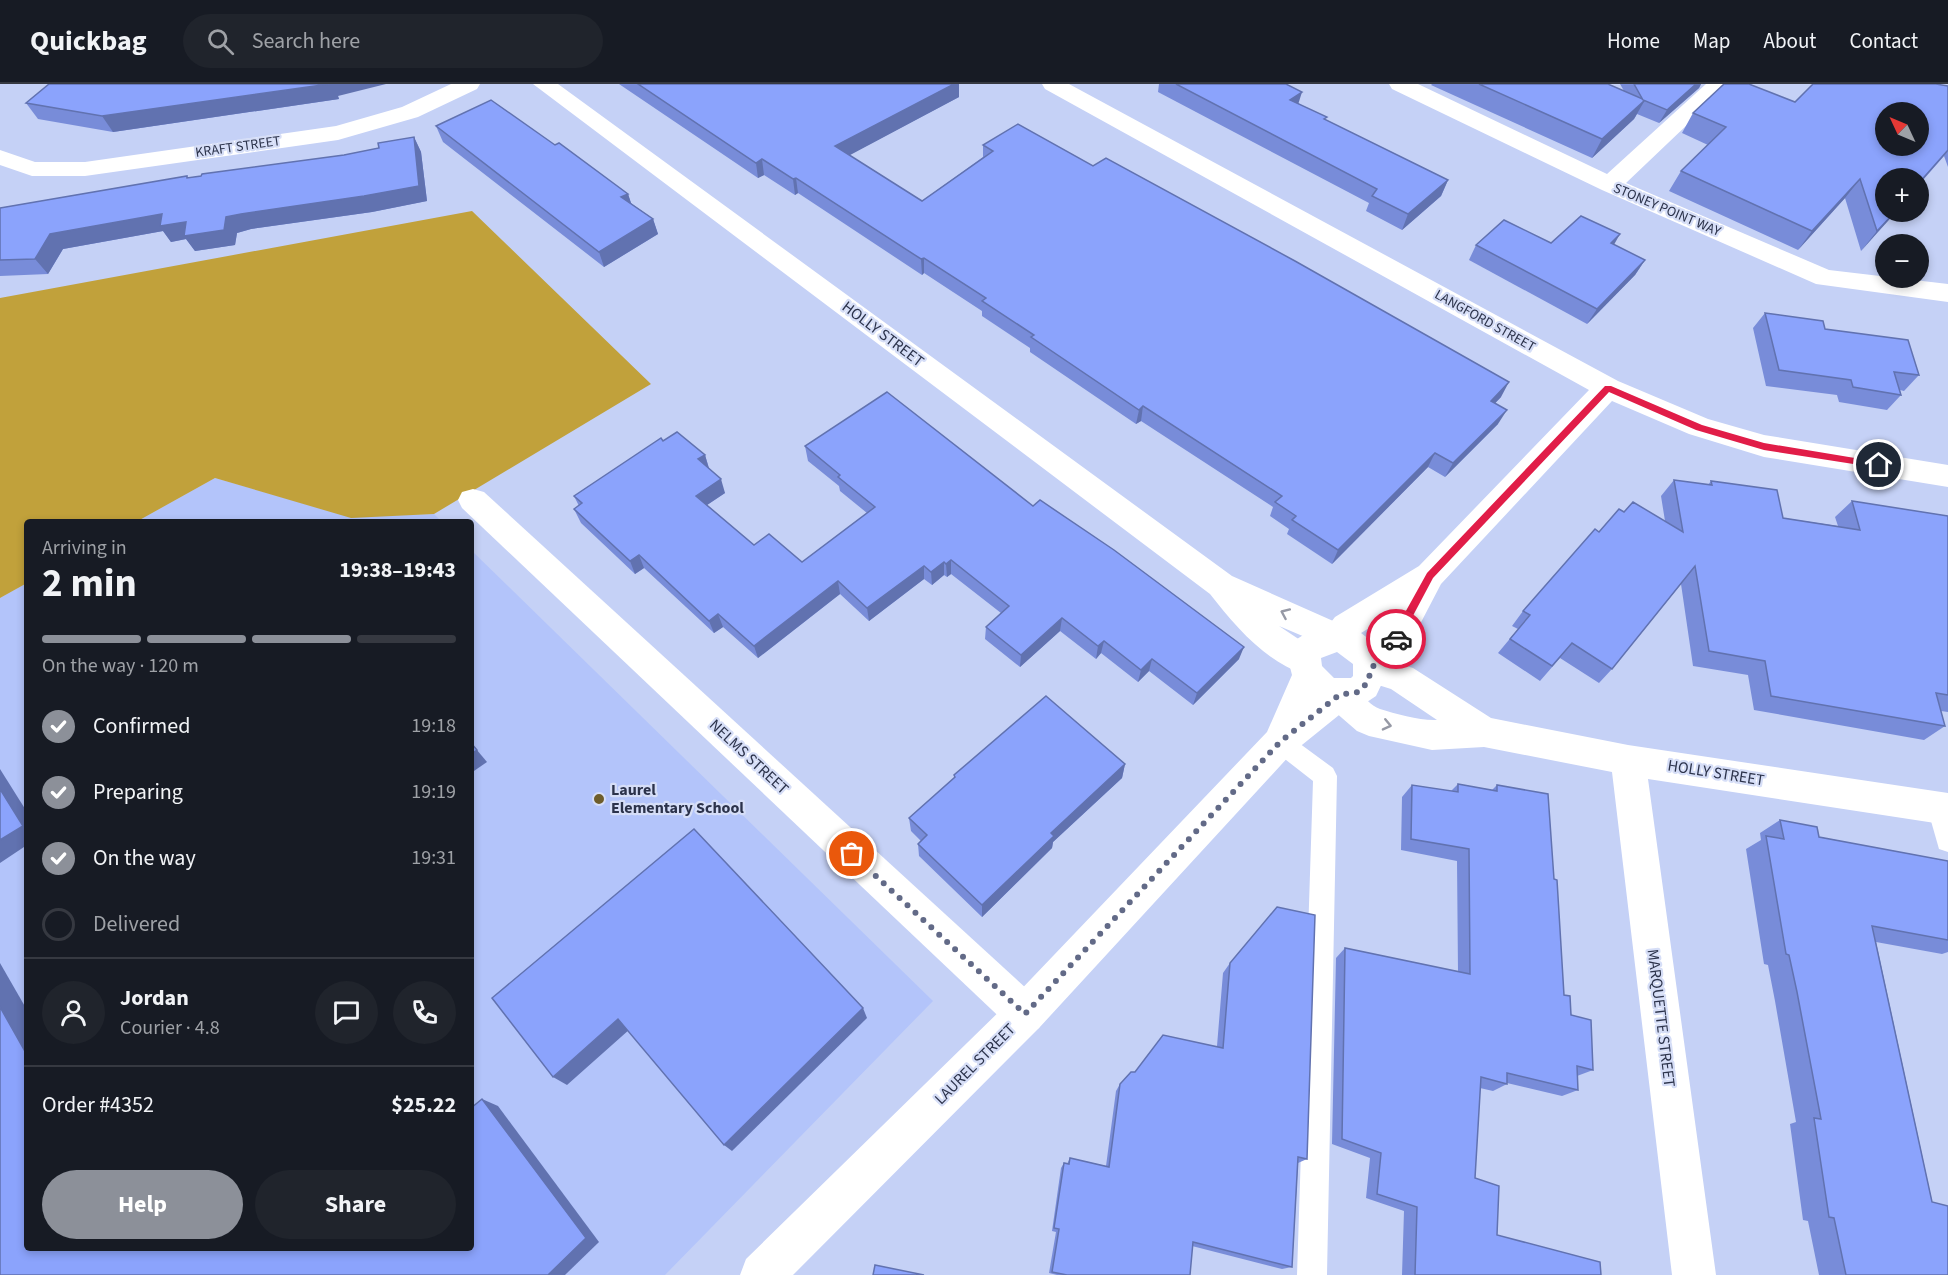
<!DOCTYPE html>
<html lang="en">
<head>
<meta charset="utf-8">
<style>
	:root { --surface:#171b24; --page:#20242c; --text:#f1f3f6; --muted:#9ea1a6; --line:#363941; --accent:#8c9099 }
	body { margin:0; font-family:"Source Sans 3",sans-serif; background:var(--page); color:var(--text); height:100vh; display:flex; flex-direction:column; font-size:22px; white-space:nowrap }
	* { box-sizing:border-box; margin:0 }
	p { font-size:20px; color:var(--muted) }
	.icon { flex:none; width:33px; height:33px; fill:none; stroke:currentColor; stroke-width:2; stroke-linecap:round; stroke-linejoin:round }
	.map { position:relative; flex:1; overflow:hidden }
	.details { position:absolute; left:24px; top:435px; width:450px; height:732px; display:flex; flex-direction:column; background:var(--surface); border-radius:6px; box-shadow:0 3px 9px #0003 }
	.details>* { flex:none }
	.needle { width:39px; rotate:314deg }
	.tools { position:absolute; left:1875px; top:18px; display:grid; gap:12px }
	.tools a { display:grid; place-items:center; width:54px; height:54px; border-radius:50%; background:var(--surface); box-shadow:0 3px 9px #0003; font-size:30px }
	.pin { position:absolute; display:grid; place-items:center; width:51px; height:51px; color:#fff; margin:-26px; border:3px solid #fff; border-radius:50%; box-shadow:0 2px 6px #0007 }
	.courier { position:absolute; display:grid; place-items:center; width:60px; height:60px; margin:-30px; border:4px solid #e11d48; border-radius:50%; background:#fff; color:#222; box-shadow:0 2px 8px #0007 }
	.overview em { font-style:normal; font-weight:700 }
	.overview div { display:flex; flex-direction:column-reverse }
	.overview { display:flex; align-items:center; justify-content:space-between; height:102px; padding:0 18px }
	h1 { font-size:39px; font-weight:700; line-height:45px }
	.bar { display:grid; grid-template-columns:repeat(4,1fr); gap:9px 6px; align-content:center; height:72px; padding:0 18px }
	.bar i { height:8px; border-radius:4px; background:var(--line) }
	.bar .current { background:var(--accent) }
	.bar p { grid-column:span 4 }
	.line { display:flex; align-items:center; gap:15px; padding:0 18px; border-top:2px solid var(--line) }
	.line div { flex:1 }
	.round { display:grid; place-items:center; flex:none; width:63px; height:63px; border-radius:32px; background:var(--page) }
	ol { padding:0 18px; list-style:none }
	li { display:flex; align-items:center; gap:18px; height:66px }
	li p { margin-inline-start:auto }
	li .icon { padding:6px; border-radius:50%; background:var(--accent); color:#fff; stroke-width:4 }
	li:last-child { color:var(--muted) }
	li i { width:33px; height:33px; border:3px solid var(--line); border-radius:50% }
	.cta { display:flex; gap:12px; margin-top:auto; padding:12px 18px }
	.cta a { flex:1; height:69px; border-radius:36px; background:var(--accent); color:#fff; font-size:24px; font-weight:700; line-height:69px; text-align:center }
	.cta a+a { background:var(--page); color:var(--text) }
	header { display:flex; align-items:center; gap:36px; box-sizing:border-box; height:84px; padding:0 30px; background:var(--surface); border-bottom:2px solid var(--line) }
	header strong { font-size:28px }
	nav { display:flex; gap:33px; margin-inline-start:auto; font-size:21px }
	.search { width:420px; height:54px; background:var(--page); display:flex; align-items:center; gap:15px; box-sizing:border-box; padding:0 21px; border-radius:33px; color:var(--muted); font-size:22px }
	.map>svg:first-child { display:block }
</style>
</head>
<body>
<header>
<strong>Quickbag</strong>
<div class="search"><svg class="icon" aria-label="search" viewBox="0 0 24 24"><circle cx="10" cy="10" r="6"/><path d="M15 15l6 6"/></svg>Search here</div>
<nav><a>Home</a><a>Map</a><a>About</a><a>Contact</a></nav>
</header>
<div class="map">
<svg width="1948" height="1191" viewBox="0 0 1948 1191">
	<rect width="100%" height="100%" fill="#c5d1f6"/>
	<g fill="#b3c4fa">
		<path d="M215,394L351,433L434,430L442,438H136Z"/>
		<path d="M471,466L933,917L665,1191H0V514L27,499V1164H471Z"/>
	</g>
	<path fill="#c1a13b" d="M472,127L651,300L434,430L351,434L215,394L136,438H27V499L0,514V214Z"/>
	<g fill="none" stroke-linecap="round" stroke-linejoin="round">
		<g fill="#fff" fill-rule="evenodd">
			<path d="M1280,648L1288,651L1333,684L1337,692L1327,1191H1297L1313,697L1272,665L1268,658L1272,651Z"/>
			<path d="M1939,712L1948,716V768L1939,765L1927,723L1930,715Z"/>
		</g>
		<g fill="#fff" fill-rule="evenodd">
			<path d="M451,0H480L477,5L418,33L338,56L85,92H32L0,81V66L35,78H85L336,42L402,23Z"/>
			<path d="M533,0H558L1232,492L1349,544L1354,554L1349,564L1338,567L1279,542L1315,566L1319,576L1315,586L1303,590C1264,576 1235,542 1210,510Z"/>
			<path d="M1389,0H1418L1607,90L1706,0H1730L1626,99L1829,186L1948,200V218L1816,200L1602,106L1392,5Z"/>
			<path d="M473,405L484,408L1039,916L1045,930L1039,944L1025,950L1011,944L462,424L458,416L462,408Z"/>
			<path d="M1371,571L1413,584L1491,634L1628,661L1948,709V741L1648,695L1716,1191H1672L1612,688L1484,663L1432,666L1369,652L1357,647L1327,621L1322,611L1327,601C1356,590 1358,616 1380,625C1396,630 1421,637 1437,636L1391,605L1359,595L1355,585L1359,575Z"/>
		</g>
		<path fill="#fff" fill-rule="evenodd" d="M1042,0H1069L1618,297L1708,335L1764,351L1948,381V403L1764,373L1689,350L1612,317L1441,500L1405,569L1386,591L1376,612L1367,618L1349,623L1292,669L1039,944L793,1191H740L746,1175L1011,916L1267,648L1292,591L1288,575L1297,555L1308,548L1328,542L1335,533L1419,482L1589,306L1045,5ZM1394,529L1383,549L1374,559L1361,549ZM1337,568L1353,580V592L1351,594H1334L1322,582L1321,574Z"/>
	</g>
	<g fill="#788cd9">
		<path d="M619,0H959V13L849,71L922,117L983,73V61L1501,313L1495,319L1498,340L1445,393L1428,383L1332,480L1287,450L1289,445L1270,432L1273,423L1141,337L1136,340L1030,268V264L982,232V227L924,189L922,191L798,109L795,111L764,91L758,94Z"/>
		<path d="M1159,0H1286L1298,19L1326,36L1448,96L1441,112L1402,146L1366,127L1369,119L1158,8Z"/>
		<path d="M1432,0H1608L1624,7L1620,0H1701L1699,4L1659,39L1637,30L1634,35L1592,74L1431,1Z"/>
		<path d="M1813,0H1938L1937,1L1948,2V83L1944,72L1861,167L1845,114L1798,166L1669,107L1681,87L1708,61L1682,49L1693,29L1795,18Z"/>
		<path d="M338,12L339,15L113,48L38,35L26,19Z"/>
		<path d="M436,42L555,61L628,110L631,119L653,135L658,150L604,183L443,58Z"/>
		<path d="M414,53L421,68L427,117L372,128L251,145L237,149L235,161L195,167L186,155L171,158L163,147L63,165L48,190L0,192V124L187,92L188,94L344,71L379,64Z"/>
		<path d="M1551,159L1614,161L1645,176L1635,191L1587,240L1469,176L1476,161Z"/>
		<path d="M1765,229L1825,245L1919,291L1904,307L1900,306L1901,311L1887,326L1839,318L1837,311L1766,302L1753,244Z"/>
		<path d="M663,357L705,371L709,384L725,409L707,421L754,461L802,478L867,429L840,407L839,402L808,377L805,362L1033,422L1239,575L1193,621L1149,587L1138,598L1101,569L1096,575L1060,547L1020,583L985,555L986,543L1001,529L951,490L947,493L944,491L932,501L924,495L869,537L840,510L758,574L723,543L714,549L644,484L635,490L581,439L574,425L579,422L574,412Z"/>
		<path d="M1674,396L1708,401L1711,397L1783,434L1838,442L1835,433L1852,417L1948,432V628L1941,627L1945,642L1924,656L1754,626L1748,591L1693,582L1681,500L1612,585L1599,599L1560,574L1540,597L1498,569L1518,545L1512,542L1523,527L1599,448L1624,428L1665,437L1661,412Z"/>
		<path d="M1125,680L1122,694L1053,758L1052,764L982,833L919,772L918,760L921,757L911,747L909,734L954,694V691Z"/>
		<path d="M1458,700L1492,706L1497,701L1554,795L1564,911L1593,986L1577,992L1578,1006L1562,1012L1507,999V1000L1493,1007L1480,1004L1475,1094L1497,1151L1601,1191H1402L1404,1127L1366,1114L1370,1074L1332,1060L1336,874L1345,864L1458,888L1457,777L1401,766L1402,713L1412,701L1451,707Z"/>
		<path d="M1780,736L1819,753L1948,777V868L1942,870L1876,858L1948,1191H1819L1808,1137L1803,1136L1790,1040L1796,1038L1775,917L1768,881L1764,880L1746,765L1761,756L1760,749Z"/>
		<path d="M1230,879L1307,1075L1298,1079L1292,1183L1282,1185L1192,1162L1190,1191H1057L1049,1189L1056,1148L1052,1147L1061,1084L1064,1079L1067,1080L1070,1074L1106,1082L1116,1007L1120,1000L1135,988L1217,962L1223,889Z"/>
	</g>
	<g fill="#6172b0">
		<path d="M329,0H386L338,12L339,15L113,48L102,32Z"/>
		<path d="M954,0H959V13L837,78L835,62Z"/>
		<path d="M1696,0H1701L1699,4L1659,39L1667,26Z"/>
		<path d="M1302,8L1297,24L1290,16Z"/>
		<path d="M1645,16L1634,35L1592,74L1602,55Z"/>
		<path d="M414,53L421,68L427,117L372,128L251,145L237,149L235,161L195,167L186,155L171,158L163,147L63,165L48,190L35,175L50,150L162,130L226,133Z"/>
		<path d="M762,75L764,91L758,94L756,79Z"/>
		<path d="M796,94L798,109L795,111L793,95Z"/>
		<path d="M1860,95L1845,114L1798,166L1812,147Z"/>
		<path d="M1448,96L1441,112L1402,146L1408,130Z"/>
		<path d="M628,110L633,125L621,113Z"/>
		<path d="M1895,128H1896L1861,167L1877,147Z"/>
		<path d="M653,135L658,150L604,183L599,168Z"/>
		<path d="M1620,150L1611,166V159Z"/>
		<path d="M924,174V189L922,191L921,175Z"/>
		<path d="M1645,176L1635,191L1587,240L1597,225Z"/>
		<path d="M1509,298L1501,313L1483,332L1491,317Z"/>
		<path d="M1143,322L1141,337L1136,340L1139,326Z"/>
		<path d="M1507,326L1498,340L1445,393L1453,379Z"/>
		<path d="M1435,369L1428,383L1332,480L1338,466Z"/>
		<path d="M705,371L709,385L698,375Z"/>
		<path d="M721,395L725,409L701,425L696,412Z"/>
		<path d="M639,471L644,484L635,490L630,477Z"/>
		<path d="M951,476V490L947,493L946,480Z"/>
		<path d="M944,478V491L932,501L931,488Z"/>
		<path d="M924,482V495L869,537L867,524Z"/>
		<path d="M838,497L840,510L758,574L754,562Z"/>
		<path d="M718,530L723,543L714,549L709,537Z"/>
		<path d="M1062,534L1060,547L1020,583L1021,571Z"/>
		<path d="M1104,557L1101,569L1096,575L1098,562Z"/>
		<path d="M1244,563L1239,575L1193,621L1197,609Z"/>
		<path d="M1152,575L1149,587L1138,598L1141,586Z"/>
		<path d="M471,659L487,678L471,689Z"/>
		<path d="M1125,680L1122,694L1053,758L1052,764L982,833V821L1051,749Z"/>
		<path d="M0,685L27,728V761L0,779Z"/>
		<path d="M0,879L27,926V971L0,923Z"/>
		<path d="M863,924L867,934L732,1067L724,1061Z"/>
		<path d="M618,935L630,945L567,1001L553,993Z"/>
		<path d="M482,1015L498,1022L599,1158L565,1191H548Z"/>
	</g>
	<g fill="#8ba3fc" stroke="#6172b0" stroke-width="1.5" fill-rule="evenodd">
		<path d="M49,0H329L102,32L26,19Z"/>
		<path d="M638,0H954L835,62L922,117L993,67L983,61L1018,40L1093,82L1106,74L1295,177L1509,298L1491,317L1507,326L1453,379L1435,369L1338,466L1292,436L1296,432L1275,418L1282,412L1143,322L1139,326L1031,253L1034,251L982,217L986,214L924,174L921,175L796,94L793,95L762,75L756,79Z"/>
		<path d="M1176,0H1286L1302,8L1290,16L1327,33L1324,35L1448,96L1408,130L1372,112L1377,105Z"/>
		<path d="M1479,0H1608L1645,16L1602,55Z"/>
		<path d="M1634,0H1696L1667,26L1643,16Z"/>
		<path d="M1724,0H1749L1795,18L1813,0H1936L1948,2V66L1918,100V94H1886V128H1895L1877,147L1860,95L1812,147L1681,87L1726,43L1693,29ZM1886,28H1918V62H1886Z"/>
		<path d="M491,16L555,61L559,59L628,110L621,113L653,135L599,168L436,42Z"/>
		<path d="M414,53L419,102L364,112L241,130L226,133L224,146L184,152L186,138L160,142L162,130L50,150L35,175L0,176V124L187,92V94L201,92L202,90L344,71L379,64L378,59Z"/>
		<path d="M1581,132L1620,150L1611,159L1645,176L1597,225L1476,161L1504,136L1551,159Z"/>
		<path d="M1765,229L1823,237L1825,245L1908,256L1919,291L1894,288L1901,311L1853,303L1851,296L1779,286Z"/>
		<path d="M887,308L1033,422L1040,416L1114,466L1244,563L1197,609L1152,575L1141,586L1104,557L1098,562L1062,534L1021,571L986,543L1009,522L951,476L946,480L944,478L931,488L924,482L867,524L838,497L754,562L718,530L709,537L639,471L630,477L574,425L582,419L574,412L661,354L663,357L677,348L705,371L698,375L721,395L696,412L754,461L769,450L802,478L875,423L838,393L840,391L805,362Z"/>
		<path d="M1674,396L1712,401L1711,397L1777,406L1783,434L1860,446L1852,417L1948,432V611L1936,609L1945,642L1771,612L1765,577L1709,567L1695,482L1612,585L1572,559L1552,582L1510,555L1530,531L1523,527L1595,445L1599,448L1619,425L1624,428L1633,418L1683,448Z"/>
		<path d="M1046,612L1125,680L1051,749L1054,752L982,821L918,760L927,751L909,734L955,693L954,691Z"/>
		<path d="M471,659L477,666L471,670Z"/>
		<path d="M1458,700L1497,707V701L1548,710L1554,795L1557,796L1564,911L1570,912L1571,931L1591,936L1593,986L1577,982L1578,1006L1507,989V1000L1481,993L1475,1094L1499,1102L1497,1151L1600,1178L1601,1191H1415L1417,1123L1377,1110L1381,1069L1342,1055L1345,864L1470,890L1469,765L1411,755L1412,701L1458,708Z"/>
		<path d="M0,705L23,742L0,756Z"/>
		<path d="M1780,736L1817,743L1819,753L1948,777V856L1872,842L1932,1118L1948,1122V1191H1846L1834,1134L1829,1133L1814,1034L1821,1035L1797,908L1789,871L1786,870L1766,752L1784,755Z"/>
		<path d="M694,745L863,924L724,1061L618,935L553,993L492,914Z"/>
		<path d="M1277,823L1315,831L1307,1075L1298,1073L1292,1183L1193,1158L1190,1191H1067L1052,1188L1059,1145L1054,1144L1064,1079L1069,1080L1070,1074L1109,1083L1120,1000L1131,988H1135L1163,951L1223,964L1230,879Z"/>
		<path d="M0,923L27,971V1164H209L210,1165L211,1164H471V1024L482,1015L586,1154L548,1191H0Z"/>
		<path d="M875,1181L924,1191H873Z"/>
	</g>
	<defs><path id="oneway-chevron" d="M-2-3.5L2.5 0L-2 3.5" fill="none" stroke-width="1.6" stroke-linecap="round" stroke-linejoin="round" transform="scale(1.5)"/></defs>
	<g stroke="#9699a5">
		<use href="#oneway-chevron" transform="translate(1285 529) rotate(-156)"/>
		<use href="#oneway-chevron" transform="translate(1387 641) rotate(13)"/>
	</g>
	<path fill="#e11d48" d="M1605,302H1611L1702,341L1764,359L1879,378L1883,381L1879,384L1764,366L1696,346L1609,308L1433,494L1399,558H1392V552L1427,489Z"/>
	<g fill="none" stroke-linecap="round" stroke-linejoin="round">
		<path stroke="#626a87" stroke-width="6" stroke-dasharray="0 10.8" d="M852,770L1025,930L1280,658L1339,611L1358,608L1368,598L1371,585L1396,555"/>
	</g>
	<circle fill="#6e5d2b" stroke="#d6def7" stroke-width="2" cx="599" cy="715" r="6"/>
	<g text-anchor="middle" dominant-baseline="central" stroke-width="4.5" stroke-linejoin="round" paint-order="stroke">
		<g font-size="14" fill="#2c334b" stroke="#d6def7">
			<text transform="translate(238 63) rotate(-8)">KRAFT STREET</text>
			<text transform="translate(1667 126) rotate(23)">STONEY POINT WAY</text>
			<text transform="translate(1485 237) rotate(29)">LANGFORD STREET</text>
		</g>
		<g font-size="16" fill="#2c334b" stroke="#d6def7">
			<text transform="translate(883 250) rotate(37)">HOLLY STREET</text>
			<text transform="translate(749 673) rotate(43)">NELMS STREET</text>
			<text transform="translate(1716 689) rotate(9)">HOLLY STREET</text>
			<text transform="translate(1661 934) rotate(83)">MARQUETTE STREET</text>
			<text transform="translate(975 980) rotate(-45)">LAUREL STREET</text>
		</g>
		<g font-size="16" font-weight="bold" fill="#2c334b" stroke="#d6def7" text-anchor="start">
			<text x="611" y="706">Laurel<tspan x="611" dy="18">Elementary School</tspan></text>
		</g>
	</g>
</svg>
<div class="tools">
<a><svg class="needle" viewBox="-14 -14 28 28"><path d="M0-13l5 13h-10z" fill="#e53935"/><path d="M0 13l5-13h-10z" fill="#9ea1a6"/></svg></a>
<a>+</a>
<a>−</a>
</div>
<div class="pin" style="left:852px;top:770px;background:#ea580c"><svg class="icon" aria-label="bag" viewBox="0 0 24 24"><path d="M5 8h14l-1 12H6zM9 8a3 3 0 0 1 6 0"/></svg></div>
<div class="pin" style="left:1879px;top:381px;background:#1f2937"><svg class="icon" aria-label="home" viewBox="0 0 24 24"><path d="M3 11l9-7 9 7M6 9v11h12V9"/></svg></div>
<div class="courier" style="left:1396px;top:555px"><svg class="icon" aria-label="car" viewBox="0 0 24 24"><path d="M5 17H2v-5l4-1 3-4h7l3 4 3 1v5h-3M9 17h6M6 11h13"/><circle cx="7" cy="17" r="2"/><circle cx="17" cy="17" r="2"/></svg></div>
<section class="details">
<div class="overview"><div><h1>2 min</h1><p>Arriving in</p></div><em>19:38–19:43</em></div>
<div class="bar"><i class="current"></i><i class="current"></i><i class="current"></i><i></i><p>On the way · 120 m</p></div>
<ol>
<li><svg class="icon" aria-label="check" viewBox="0 0 24 24"><path d="M5 12l5 5 9-10"/></svg>Confirmed<p>19:18</p></li>
<li><svg class="icon" aria-label="check" viewBox="0 0 24 24"><path d="M5 12l5 5 9-10"/></svg>Preparing<p>19:19</p></li>
<li><svg class="icon" aria-label="check" viewBox="0 0 24 24"><path d="M5 12l5 5 9-10"/></svg>On the way<p>19:31</p></li>
<li><i></i>Delivered</li>
</ol>
<div class="line" style="height:108px"><a class="round"><svg class="icon" aria-label="person" viewBox="0 0 24 24"><circle cx="12" cy="8" r="4"/><path d="M4 21q1-7 8-7t8 7"/></svg></a><div><b>Jordan</b><p>Courier · 4.8</p></div><a class="round"><svg class="icon" aria-label="chat" viewBox="0 0 24 24"><path d="M4 5h16v11H9l-5 4z"/></svg></a><a class="round"><svg class="icon" aria-label="phone" viewBox="0 0 24 24"><path d="M5 4h4l2 5-3 2q2 4 5 5l2-3 5 2v4C11 20 4 13 5 4z"/></svg></a></div>
<div class="line" style="height:78px"><div>Order #4352</div><b>$25.22</b></div>
<div class="cta"><a>Help</a><a>Share</a></div>
</section>
</div>
</body>
</html>
